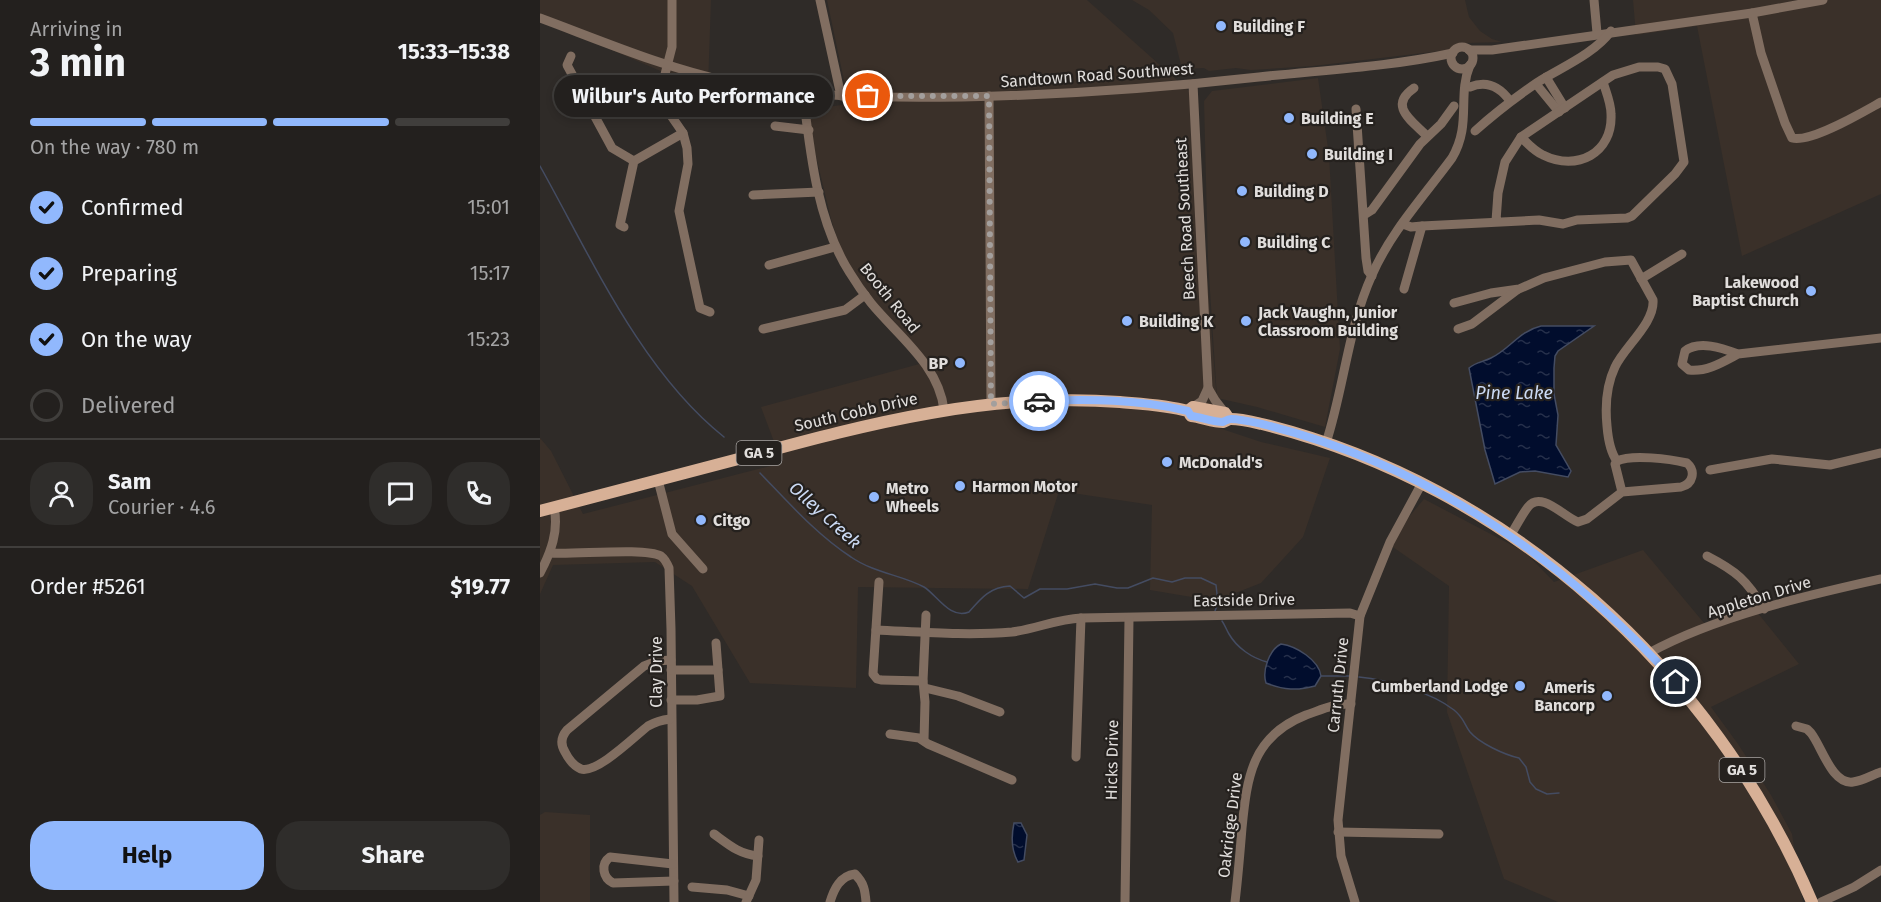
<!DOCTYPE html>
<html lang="en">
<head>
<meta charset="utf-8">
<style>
	:root { --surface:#23201e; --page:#2f2d2b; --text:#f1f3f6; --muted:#a3a3a4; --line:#403e3c; --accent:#91b8fd }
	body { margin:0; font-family:"Fira Sans",sans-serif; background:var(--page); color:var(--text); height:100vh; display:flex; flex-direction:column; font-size:22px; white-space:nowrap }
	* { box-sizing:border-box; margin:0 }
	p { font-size:20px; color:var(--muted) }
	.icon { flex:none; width:33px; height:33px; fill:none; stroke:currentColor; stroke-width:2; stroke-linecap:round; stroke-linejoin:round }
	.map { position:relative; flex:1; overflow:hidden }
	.sheet { display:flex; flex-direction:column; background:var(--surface); width:540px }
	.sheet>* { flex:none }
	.pin { position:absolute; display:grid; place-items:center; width:51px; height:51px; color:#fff; margin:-26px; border:3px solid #fff; border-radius:50%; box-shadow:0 2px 6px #0007 }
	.courier { position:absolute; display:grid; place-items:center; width:60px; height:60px; margin:-30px; border:4px solid #91b8fd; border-radius:50%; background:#fff; color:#222; box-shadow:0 2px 8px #0007 }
	.bubble { position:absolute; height:42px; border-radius:21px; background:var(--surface); box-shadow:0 3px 9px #0003,0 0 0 2px var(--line); font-size:20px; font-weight:700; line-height:42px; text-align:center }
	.summary em { font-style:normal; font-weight:700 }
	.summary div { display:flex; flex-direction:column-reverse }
	.summary { display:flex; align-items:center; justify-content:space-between; height:102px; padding:0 30px }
	h1 { font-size:39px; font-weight:700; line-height:45px }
	.bar { display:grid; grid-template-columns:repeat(4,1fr); gap:9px 6px; align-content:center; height:72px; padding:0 30px }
	.bar i { height:8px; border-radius:4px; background:var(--line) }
	.bar .on { background:var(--accent) }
	.bar p { grid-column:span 4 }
	.line { display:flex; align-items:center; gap:15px; padding:0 30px; border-top:2px solid var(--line) }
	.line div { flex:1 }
	.round { display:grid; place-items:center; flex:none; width:63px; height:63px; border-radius:24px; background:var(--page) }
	ol { padding:0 30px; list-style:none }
	li { display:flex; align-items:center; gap:18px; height:66px }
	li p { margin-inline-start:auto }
	li .icon { padding:6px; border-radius:50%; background:var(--accent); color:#111; stroke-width:4 }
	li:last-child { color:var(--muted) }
	li i { width:33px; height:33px; border:3px solid var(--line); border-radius:50% }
	.cta { display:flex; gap:12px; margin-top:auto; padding:12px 30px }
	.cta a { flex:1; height:69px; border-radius:24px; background:var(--accent); color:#111; font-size:24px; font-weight:700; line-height:69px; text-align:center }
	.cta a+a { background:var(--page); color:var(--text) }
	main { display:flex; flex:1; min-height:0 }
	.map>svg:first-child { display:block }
</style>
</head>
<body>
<main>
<section class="sheet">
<div class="summary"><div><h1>3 min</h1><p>Arriving in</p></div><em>15:33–15:38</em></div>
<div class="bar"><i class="on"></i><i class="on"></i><i class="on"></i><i></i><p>On the way · 780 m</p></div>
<ol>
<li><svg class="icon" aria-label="check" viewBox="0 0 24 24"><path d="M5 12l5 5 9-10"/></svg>Confirmed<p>15:01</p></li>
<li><svg class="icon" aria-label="check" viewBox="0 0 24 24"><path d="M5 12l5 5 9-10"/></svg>Preparing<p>15:17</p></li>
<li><svg class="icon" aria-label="check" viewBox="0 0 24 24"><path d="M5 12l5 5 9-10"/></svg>On the way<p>15:23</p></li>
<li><i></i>Delivered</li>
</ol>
<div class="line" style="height:108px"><a class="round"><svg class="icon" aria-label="person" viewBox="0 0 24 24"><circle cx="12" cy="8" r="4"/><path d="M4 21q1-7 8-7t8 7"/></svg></a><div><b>Sam</b><p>Courier · 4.6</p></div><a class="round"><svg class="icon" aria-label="chat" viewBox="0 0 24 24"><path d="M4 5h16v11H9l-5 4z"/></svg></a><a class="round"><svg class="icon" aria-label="phone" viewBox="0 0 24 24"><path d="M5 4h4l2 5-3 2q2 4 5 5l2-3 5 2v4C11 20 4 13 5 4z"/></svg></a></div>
<div class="line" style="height:78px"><div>Order #5261</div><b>$19.77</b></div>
<div class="cta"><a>Help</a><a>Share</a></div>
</section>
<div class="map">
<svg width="1341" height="902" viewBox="0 0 1341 902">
	<defs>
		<pattern id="water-ripples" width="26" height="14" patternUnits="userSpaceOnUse" patternTransform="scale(1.5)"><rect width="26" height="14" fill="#010d2d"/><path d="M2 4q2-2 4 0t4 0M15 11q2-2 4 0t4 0" fill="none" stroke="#26304b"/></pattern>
	</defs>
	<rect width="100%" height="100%" fill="#2f2b28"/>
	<g fill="#3a3029">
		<path d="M0,0H171L168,87L132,76L0,19Z"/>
		<path d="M287,0H547L658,99L663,222L679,428L721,442L790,458L763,537L721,583L675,601L610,590L612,505L519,491L488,589L318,587L316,688L210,683L152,586L115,562L13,565L0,594V438L11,451L43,514L242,463L221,407L383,363L308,272L291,219L265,110L309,104Z"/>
		<path d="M592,0H925L929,17L940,31L952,39L962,42L927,43L914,45L909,50L773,66L711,70L696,68L669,71L664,68L642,69L633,33L609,10Z"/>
		<path d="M1093,0H1341V194L1202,256L1157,26L1096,35Z"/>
		<path d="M778,78L789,155L800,349L785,427L717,407L677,398L668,260L664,101L672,91Z"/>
		<path d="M884,499L985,552L1014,582L1103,550L1169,629L1217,612L1259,664L1171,707L1198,744L1231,795L1252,834L1263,902H1018L964,879L907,712L909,586L847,543Z"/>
		<path d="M5,812L50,815V902H0V815Z"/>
	</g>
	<g fill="url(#water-ripples)" stroke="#444c62" stroke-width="1.5">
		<path d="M1001,326H1054L1018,351L1015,356L1014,368V394L1018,415L1016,445L1031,471L1028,477L995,471L980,472L955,484L945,450L929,368C936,362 943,362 951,358C970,349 979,331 1001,326Z"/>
		<path d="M741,644C756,646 779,660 781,676L775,686C757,691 744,690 726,683C722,671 729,650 741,644Z"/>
		<path d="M474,823H481L487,835L484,860L478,862C471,850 471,837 474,823Z"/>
	</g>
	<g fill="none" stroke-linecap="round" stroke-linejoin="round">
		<g stroke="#444c62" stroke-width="1.5">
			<path d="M0,166C51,257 101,371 184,437"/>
			<path d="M220,473C248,502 277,535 311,557C334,573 362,575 384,587C397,595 410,620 429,612C441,598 450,587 470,586L484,598L500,589H527L555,584L577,588H588L613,578L632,582L645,578H661L676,585L678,603L675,611"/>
			<path d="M682,621C685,625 686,629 689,634C697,648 712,658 727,662"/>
			<path d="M781,676H809"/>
			<path d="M819,677C848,680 891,692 914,710C924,718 924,724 930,732C939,743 965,755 979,758L986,767L990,782L996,789L1007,794L1019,793"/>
		</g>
		<g stroke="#816e61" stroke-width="9">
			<path d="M132,0V47L124,78L123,95L125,107L143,133L147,148L148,164L139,211L160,308L170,312"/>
			<path d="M280,0L301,96"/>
			<path d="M1054,0L1057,33"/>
			<path d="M1212,13L1221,53L1245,123L1252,138C1271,143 1323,112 1341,102"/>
			<path d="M0,18C62,41 125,68 190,82C266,98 344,98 422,97C521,95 620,88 719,77C783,70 849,67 913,53"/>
			<circle cx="922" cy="58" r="11"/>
			<path d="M929,50H952L1212,13L1283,0"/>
			<path d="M31,56L27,65L72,148L94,161"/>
			<path d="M1006,77L1025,108"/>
			<path d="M653,84L668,388L662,401L653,407"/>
			<path d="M996,84L1019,112"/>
			<path d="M930,87C947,80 960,87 970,101"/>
			<path d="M874,88C848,106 871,120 887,136"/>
			<path d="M263,93C270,152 277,222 310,273C316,283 323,293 331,303C358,336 399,365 404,410"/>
			<path d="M449,96L451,404"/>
			<path d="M816,109L826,258L828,271L832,276"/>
			<path d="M235,126L269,130"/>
			<path d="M935,131C955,113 976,97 998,82C1022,67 1054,54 1071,31"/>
			<path d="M981,137C988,144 994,151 1003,155C1037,172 1073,153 1071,114C1071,103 1066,92 1063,82"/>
			<path d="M213,195L279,192"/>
			<path d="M824,215L832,210L880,144L901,124L914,106"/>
			<path d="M863,224L871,227L882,226L864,289"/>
			<path d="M882,226L999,220L1023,224L1037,220L1087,218L1092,216L1135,174L1144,162L1132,84L1125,69L1118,67H1099L1073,75L981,137L965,162L958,193L956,221"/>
			<path d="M84,227L80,225L94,161L143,133"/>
			<path d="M229,265L295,247"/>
			<path d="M1101,279L1142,254"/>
			<path d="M914,303L951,293L979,289L1004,278L1065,262L1091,260L1113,300C1115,323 1084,347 1075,367C1066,386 1065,406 1067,426C1068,438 1070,452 1077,461L1075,464L1082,492"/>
			<path d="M223,329L305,310L325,295"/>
			<path d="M918,329L932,324L977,290"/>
			<path d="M1198,354C1182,348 1159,340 1145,351L1142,364L1149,370C1167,372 1183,362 1198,354L1341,338"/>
			<path d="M668,388L675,400L685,413"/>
			<path d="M786,443C804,388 808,328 832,275C850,233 884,196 912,158C932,124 917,96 930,65"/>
			<path d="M1170,470L1232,459L1290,465L1341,453"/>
			<path d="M118,480L132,534L163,569"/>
			<path d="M970,536C976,527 981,516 988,507C1001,490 1024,517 1038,522L1047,519L1082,492L1141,487C1153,484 1156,471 1147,463C1130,459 1092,454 1077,461"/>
			<path d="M10,553C35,555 104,547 121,556C125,559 127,563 129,568L131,629L134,902"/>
			<path d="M1167,556C1196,571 1207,580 1224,609"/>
			<path d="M0,573C11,552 19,531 14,507"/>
			<path d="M339,582L333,674L337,679L341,680L383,681"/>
			<path d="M336,630C381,632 427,636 472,632C496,629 517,619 541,618L810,613L820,616"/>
			<path d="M1109,653C1174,617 1268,595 1341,579"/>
			<path d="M131,670H178"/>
			<path d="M385,688L418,696L460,712"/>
			<path d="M131,700H157L180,696L176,643"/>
			<path d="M130,719C122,720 115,722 108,726C95,736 57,774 41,769C34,766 28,758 25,752C20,744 21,737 27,730L104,666L117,661L131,660"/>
			<path d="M1256,726L1267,729L1271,733C1282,747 1292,785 1313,782C1323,781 1332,775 1341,772"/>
			<path d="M350,734L379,738L388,744L472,780"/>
			<path d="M384,740L385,702L383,681L386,615"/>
			<path d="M536,757L541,618"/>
			<path d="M798,832L899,834"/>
			<path d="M174,834C189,845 199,854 218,856"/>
			<path d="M133,864L70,857C60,864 63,878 73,883L134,881"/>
			<path d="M152,887L187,890L209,896"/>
			<path d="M206,902L216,880L219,840"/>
			<path d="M290,902C294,889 300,876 315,874C324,883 325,890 326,902"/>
			<path d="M585,902L589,619"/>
			<path d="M695,902C698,877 700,853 702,828C707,777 712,736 766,715C781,710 795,703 811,704"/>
			<path d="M815,902L801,856L798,820L820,616L850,542L882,483"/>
			<path d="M1281,902L1314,887L1341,870"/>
		</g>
		<g stroke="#d7b096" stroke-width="12">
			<path d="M648,411L653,407L685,413L689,419"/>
			<path d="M0,511C69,493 137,475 206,457C330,423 450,392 580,402C603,404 626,405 648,411L651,416C661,417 673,422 683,422C686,421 688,419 691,419C701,419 713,422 722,424C969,485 1173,670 1272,902"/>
		</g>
	</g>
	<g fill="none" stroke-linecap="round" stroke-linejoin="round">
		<path stroke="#a39f9d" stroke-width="6" stroke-dasharray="0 10.8" d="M328,96H449L451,404L499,401"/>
		<path stroke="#91b8fd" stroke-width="8" d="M499,401C547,399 600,399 648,411L651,416C661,417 673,422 683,422C685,421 688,419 691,419C700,419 713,422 722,424C886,464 1023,558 1136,682"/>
	</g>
	<g fill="#91b8fd" stroke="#25211e" stroke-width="2">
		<circle cx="681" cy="26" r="6"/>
		<circle cx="749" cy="118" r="6"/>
		<circle cx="772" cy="154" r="6"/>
		<circle cx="702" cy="191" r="6"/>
		<circle cx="705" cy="242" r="6"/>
		<circle cx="1271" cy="291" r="6"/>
		<circle cx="587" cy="321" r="6"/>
		<circle cx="706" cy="321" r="6"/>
		<circle cx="420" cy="363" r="6"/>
		<circle cx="627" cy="462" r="6"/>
		<circle cx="420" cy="486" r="6"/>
		<circle cx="334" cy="497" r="6"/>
		<circle cx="161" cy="520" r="6"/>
		<circle cx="980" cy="686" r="6"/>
		<circle cx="1067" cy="696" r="6"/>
	</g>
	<g text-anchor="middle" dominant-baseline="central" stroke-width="4.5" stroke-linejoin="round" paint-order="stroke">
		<g fill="#25211e" stroke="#a9a5a3" stroke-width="1.5">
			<rect x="196.5" y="441" width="45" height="24" rx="4.5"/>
			<rect x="1179.5" y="758" width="45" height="24" rx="4.5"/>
		</g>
		<g font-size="15" font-weight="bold" fill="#e1dedc">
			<text x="219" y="453">GA 5</text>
			<text x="1202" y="770">GA 5</text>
		</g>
		<g font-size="16" font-weight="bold" fill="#e1dedc" stroke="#25211e" text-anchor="start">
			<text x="693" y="26">Building F</text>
			<text x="761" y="118">Building E</text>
			<text x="784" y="154">Building I</text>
			<text x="714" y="191">Building D</text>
			<text x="717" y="242">Building C</text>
			<text x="1259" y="282" text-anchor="end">Lakewood<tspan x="1259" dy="18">Baptist Church</tspan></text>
			<text x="718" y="312">Jack Vaughn, Junior<tspan x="718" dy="18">Classroom Building</tspan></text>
			<text x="599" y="321">Building K</text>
			<text x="408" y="363" text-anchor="end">BP</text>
			<text x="639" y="462">McDonald's</text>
			<text x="432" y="486">Harmon Motor</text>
			<text x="346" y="488">Metro<tspan x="346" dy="18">Wheels</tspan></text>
			<text x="173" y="520">Citgo</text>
			<text x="968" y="686" text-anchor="end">Cumberland Lodge</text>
			<text x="1055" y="687" text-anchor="end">Ameris<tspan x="1055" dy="18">Bancorp</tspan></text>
		</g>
		<g font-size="16" fill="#e1dedc" stroke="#25211e">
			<text transform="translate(557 75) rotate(-4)">Sandtown Road Southwest</text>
			<text transform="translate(645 219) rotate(-93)">Beech Road Southeast</text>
			<text transform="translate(350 298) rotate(51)">Booth Road</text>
			<text transform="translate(316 412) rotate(-13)">South Cobb Drive</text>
			<text transform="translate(1219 597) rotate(-17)">Appleton Drive</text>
			<text transform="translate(704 600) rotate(-1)">Eastside Drive</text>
			<text transform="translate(116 672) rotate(-90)">Clay Drive</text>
			<text transform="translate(798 685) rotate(-84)">Carruth Drive</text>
			<text transform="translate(572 760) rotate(-89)">Hicks Drive</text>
			<text transform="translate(690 825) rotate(-83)">Oakridge Drive</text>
		</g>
		<g font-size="18" font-style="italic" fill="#cbdaf4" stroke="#25211e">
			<text x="974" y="393">Pine Lake</text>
			<text transform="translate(285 515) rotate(42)">Olley Creek</text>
		</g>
	</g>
</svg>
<div class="pin" style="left:328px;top:96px;background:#ea580c"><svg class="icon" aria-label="bag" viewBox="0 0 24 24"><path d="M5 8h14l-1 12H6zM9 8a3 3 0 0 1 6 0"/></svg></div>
<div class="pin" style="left:1136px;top:682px;background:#1f2937"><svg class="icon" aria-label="home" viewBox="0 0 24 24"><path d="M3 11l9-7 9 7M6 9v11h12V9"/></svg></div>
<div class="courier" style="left:499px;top:401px"><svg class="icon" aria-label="car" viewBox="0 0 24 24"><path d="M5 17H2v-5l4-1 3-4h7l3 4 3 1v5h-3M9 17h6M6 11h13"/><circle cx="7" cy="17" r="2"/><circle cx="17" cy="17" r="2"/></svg></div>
<div class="bubble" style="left:14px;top:75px;width:279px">Wilbur's Auto Performance</div>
</div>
</main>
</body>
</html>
